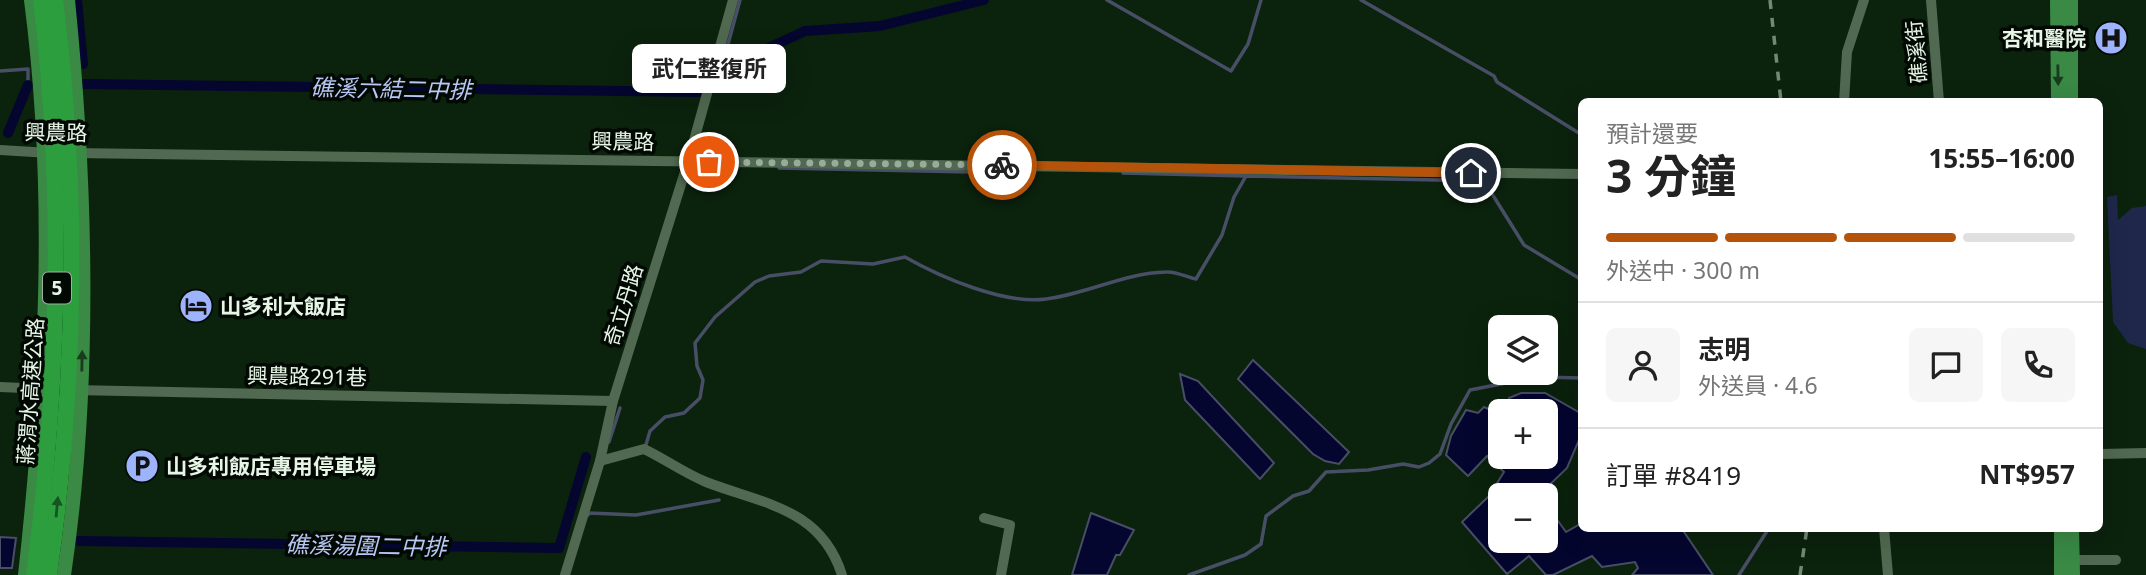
<!DOCTYPE html>
<html lang="zh-TW">
<head>
<meta charset="utf-8">
<style>
	:root { --surface:#fff; --page:#f6f6f6; --text:#222; --muted:#767676; --line:#e0e0e0; --accent:#b45309 }
	body { margin:0; font-family:"Noto Sans","Noto Sans TC",sans-serif; background:var(--page); color:var(--text); height:100vh; display:flex; flex-direction:column; font-size:26px; white-space:nowrap }
	* { box-sizing:border-box; margin:0 }
	p { font-size:23px; color:var(--muted) }
	.icon { flex:none; width:38px; height:38px; fill:none; stroke:currentColor; stroke-width:2; stroke-linecap:round; stroke-linejoin:round }
	.map { position:relative; flex:1; overflow:hidden }
	.side { position:absolute; left:1578px; top:98px; width:525px; height:434px; display:flex; flex-direction:column; background:var(--surface); border-radius:10px; box-shadow:0 7px 28px #0002 }
	.side>* { flex:none }
	.fabs { position:absolute; left:1488px; top:315px; display:grid; gap:14px }
	.fabs a { display:grid; place-items:center; width:70px; height:70px; border-radius:10px; background:var(--surface); box-shadow:0 7px 28px #0002; font-size:35px }
	.pin { position:absolute; display:grid; place-items:center; width:60px; height:60px; color:#fff; margin:-30px; border:4px solid #fff; border-radius:50%; box-shadow:0 2px 7px #0007 }
	.courier { position:absolute; display:grid; place-items:center; width:70px; height:70px; margin:-35px; border:5px solid #b45309; border-radius:50%; background:#fff; color:#222; box-shadow:0 2px 9px #0007 }
	.bubble { position:absolute; height:49px; border-radius:10px; background:var(--surface); box-shadow:0 7px 28px #0002; font-size:23px; font-weight:700; line-height:49px; text-align:center }
	.headline em { font-style:normal; font-weight:700 }
	.headline div { display:flex; flex-direction:column-reverse }
	.headline { display:flex; align-items:center; justify-content:space-between; height:119px; padding:0 28px }
	h1 { font-size:46px; font-weight:700; line-height:52px }
	.bar { display:grid; grid-template-columns:repeat(4,1fr); gap:10px 7px; align-content:center; height:84px; padding:0 28px }
	.bar i { height:9px; border-radius:5px; background:var(--line) }
	.bar .selected { background:var(--accent) }
	.bar p { grid-column:span 4 }
	.line { display:flex; align-items:center; gap:18px; padding:0 28px; border-top:2px solid var(--line) }
	.line div { flex:1 }
	.round { display:grid; place-items:center; flex:none; width:74px; height:74px; border-radius:10px; background:var(--page) }
	.map>svg:first-child { display:block }
</style>
</head>
<body>
<div class="map">
<svg width="2146" height="575" viewBox="0 0 2146 575">
	<rect width="100%" height="100%" fill="#0b220d"/>
	<path fill="#1f284b" d="M2117,195L2118,220L2132,208L2146,206V349L2128,343L2113,322L2107,197Z"/>
	<g fill="#04062f" stroke="#484e66" stroke-width="2">
		<path d="M1253,360L1349,452L1339,464L1325,461L1313,454L1238,379Z"/>
		<path d="M1180,374L1198,381L1274,463L1260,479L1185,400Z"/>
		<path d="M1521,393H1545L1582,414V433L1567,468L1539,495H1500V541H1545V503L1566,532L1582,523V528L1682,529L1713,575H1632L1638,568L1635,562L1602,567L1592,556L1553,575H1546L1529,556L1507,574L1462,522L1489,496L1504,472L1487,456L1468,476L1446,455L1451,436L1466,410L1478,413L1484,407L1500,414V457H1545V411H1508L1509,398Z"/>
		<path d="M1091,513L1134,530L1120,555H1116L1107,575H1072Z"/>
		<path d="M0,537L16,538L12,568H0Z"/>
	</g>
	<g fill="none" stroke-linecap="round" stroke-linejoin="round">
		<g stroke="#484e66" stroke-width="3.5">
			<path d="M1107,0L1231,71L1248,44L1261,0"/>
			<path d="M1361,0L1494,76L1497,82L1582,135"/>
			<path d="M721,70L740,0"/>
			<path d="M0,71L28,69V85"/>
			<path d="M779,168L1018,173"/>
			<path d="M1123,173L1246,176"/>
			<path d="M609,442L620,408"/>
			<path d="M645,448L650,431L665,417L684,413L700,398L703,380L697,366L695,343L715,317L755,282L769,276L801,272L821,261L873,264L905,257C940,277 1005,305 1046,299C1087,294 1124,273 1166,272C1175,271 1187,277 1196,279L1222,235L1234,197L1246,176L1484,181L1524,245L1582,280"/>
			<path d="M588,515L589,513L636,515L719,500"/>
			<path d="M1189,575L1245,555L1261,544L1266,516L1293,496L1309,491L1326,472L1368,470L1403,464L1419,467L1429,463L1440,454L1451,424L1470,390L1537,377L1582,378"/>
			<path d="M1739,575L1769,528"/>
		</g>
		<g stroke="#04062f" stroke-width="10">
			<path d="M77,0L83,64"/>
			<path d="M82,84L699,92"/>
			<path d="M715,85L721,70L805,31L880,26L984,0"/>
			<path d="M8,133L28,85"/>
			<path d="M78,541L559,548L586,457"/>
		</g>
		<g stroke="#506950" stroke-width="10">
			<path d="M1931,0L1939,102"/>
			<path d="M1844,102L1847,52L1864,0"/>
			<path d="M0,150L50,153"/>
			<path d="M73,153L1582,174"/>
			<path d="M0,387L47,389"/>
			<path d="M74,390L613,401"/>
			<path d="M2100,454L2146,453"/>
			<path d="M600,461L644,449C665,459 684,473 706,482C763,504 821,508 842,575"/>
			<path d="M984,518L1010,525L1001,575"/>
			<path d="M1884,528L1888,575"/>
			<path d="M2067,560H2116"/>
			<path d="M565,575L600,461L613,401L688,162L733,0"/>
		</g>
		<g stroke="#3a8945" stroke-width="14">
			<path d="M2057,0L2058,102"/>
			<path d="M2071,0V102"/>
			<path d="M2061,528V575"/>
			<path d="M2072,528L2073,575"/>
			<path d="M25,575C46,384 56,191 31,0"/>
			<path d="M64,575C92,386 87,190 68,0"/>
		</g>
		<g stroke="#2c9e3d" stroke-width="16">
			<path d="M34,575C59,384 64,192 41,0"/>
			<path d="M49,575C76,385 79,190 55,0"/>
		</g>
		<g stroke="#758876" stroke-width="3.5" stroke-dasharray="9 9" stroke-linecap="butt">
			<path d="M1770,0L1781,102"/>
			<path d="M1800,575L1807,528"/>
		</g>
	</g>
	<defs><path id="oneway-solid" d="M-6-.8H1V-3.2L6.5 0L1 3.2V.8H-6Z" transform="scale(1.75)"/></defs>
	<g fill="#183c1d">
		<use href="#oneway-solid" transform="translate(2058 75) rotate(89)"/>
		<use href="#oneway-solid" transform="translate(82 361) rotate(-89)"/>
	</g>
	<use fill="#175420" href="#oneway-solid" transform="translate(57 507) rotate(-85)"/>
	<g fill="none" stroke-linecap="round" stroke-linejoin="round">
		<path stroke="#99ab9a" stroke-width="7" stroke-dasharray="0 12.6" d="M709,162L1002,165"/>
		<path stroke="#b45309" stroke-width="9" d="M1002,165L1471,173"/>
	</g>
	<defs>
		<symbol id="hospital-disc" viewBox="-11 -11 22 22"><circle r="9.5" fill="#9db4fd" stroke="#020903"/><path d="M-5-5h3v3.5h4V-5h3V5h-3V1.5h-4V5h-3Z" fill="#111"/></symbol>
		<symbol id="hotel-disc" viewBox="-11 -11 22 22"><circle r="9.5" fill="#9db4fd" stroke="#020903"/><path d="M-6-4.5h1.5V1H6V5H4.5V3h-9V5H-6ZM-4 0a1.8 1.8 0 1 1 3.6 0ZM.5 0V-2.5h3Q6-2.5 6 0Z" fill="#111"/></symbol>
		<symbol id="parking-disc" viewBox="-11 -11 22 22"><circle r="9.5" fill="#9db4fd" stroke="#020903"/><path d="M-3.5-5.5H1a3.5 3.5 0 0 1 0 7H-1V5.5H-3.5ZM-1-3.4V-.6H.8a1.4 1.4 0 0 0 0-2.8Z" fill="#111"/></symbol>
	</defs>
	<g fill-rule="evenodd">
		<use href="#hospital-disc" x="2092" y="19" width="38" height="38"/>
		<use href="#hotel-disc" x="177" y="287" width="38" height="38"/>
		<use href="#parking-disc" x="123" y="447" width="38" height="38"/>
	</g>
	<g text-anchor="middle" dominant-baseline="central" stroke-width="7" stroke-linejoin="round" paint-order="stroke">
		<rect fill="#020903" stroke="#a2aea2" stroke-width="2" x="43" y="272.5" width="28" height="31" rx="5"/>
		<g font-size="19" font-weight="bold" fill="#e6f5e6">
			<text x="57" y="288">5</text>
		</g>
		<g font-size="21" font-weight="bold" fill="#e6f5e6" stroke="#020903" text-anchor="start">
			<text x="2086" y="38" text-anchor="end">杏和醫院</text>
			<text x="220" y="306">山多利大飯店</text>
			<text x="166" y="466">山多利飯店專用停車場</text>
		</g>
		<g font-size="21" fill="#e6f5e6" stroke="#020903">
			<text transform="translate(1916 52) rotate(-95)">礁溪街</text>
			<text transform="translate(56 132) rotate(1)">興農路</text>
			<text transform="translate(623 141) rotate(1)">興農路</text>
			<text transform="translate(623 305) rotate(-73)">奇立丹路</text>
			<text transform="translate(307 376) rotate(1)">興農路291巷</text>
			<text transform="translate(30 391) rotate(-86)">蔣渭水高速公路</text>
		</g>
		<g font-size="23" font-style="italic" fill="#b8c7f5" stroke="#020903">
			<text transform="translate(391 88) rotate(1)">礁溪六結二中排</text>
			<text transform="translate(366 545) rotate(1)">礁溪湯圍二中排</text>
		</g>
	</g>
</svg>
<div class="fabs">
<a><svg class="icon" aria-label="layers" viewBox="0 0 24 24"><path d="M12 4l9 5-9 5-9-5zM3 14l9 5 9-5"/></svg></a>
<a>+</a>
<a>−</a>
</div>
<div class="pin" style="left:709px;top:162px;background:#ea580c"><svg class="icon" aria-label="bag" viewBox="0 0 24 24"><path d="M5 8h14l-1 12H6zM9 8a3 3 0 0 1 6 0"/></svg></div>
<div class="pin" style="left:1471px;top:173px;background:#1f2937"><svg class="icon" aria-label="home" viewBox="0 0 24 24"><path d="M3 11l9-7 9 7M6 9v11h12V9"/></svg></div>
<div class="courier" style="left:1002px;top:165px"><svg class="icon" aria-label="bike" viewBox="0 0 24 24"><circle cx="6" cy="16" r="4"/><circle cx="18" cy="16" r="4"/><path d="M6 16l4-8h5l3 8M10 8l3 8H6M13 5h3"/></svg></div>
<div class="bubble" style="left:632px;top:44px;width:154px">武仁整復所</div>
<section class="side">
<div class="headline"><div><h1>3 分鐘</h1><p>預計還要</p></div><em>15:55–16:00</em></div>
<div class="bar"><i class="selected"></i><i class="selected"></i><i class="selected"></i><i></i><p>外送中 · 300 m</p></div>
<div class="line" style="height:126px"><a class="round"><svg class="icon" aria-label="person" viewBox="0 0 24 24"><circle cx="12" cy="8" r="4"/><path d="M4 21q1-7 8-7t8 7"/></svg></a><div><b>志明</b><p>外送員 · 4.6</p></div><a class="round"><svg class="icon" aria-label="chat" viewBox="0 0 24 24"><path d="M4 5h16v11H9l-5 4z"/></svg></a><a class="round"><svg class="icon" aria-label="phone" viewBox="0 0 24 24"><path d="M5 4h4l2 5-3 2q2 4 5 5l2-3 5 2v4C11 20 4 13 5 4z"/></svg></a></div>
<div class="line" style="height:91px"><div>訂單 #8419</div><b>NT$957</b></div>
</section>
</div>
</body>
</html>
